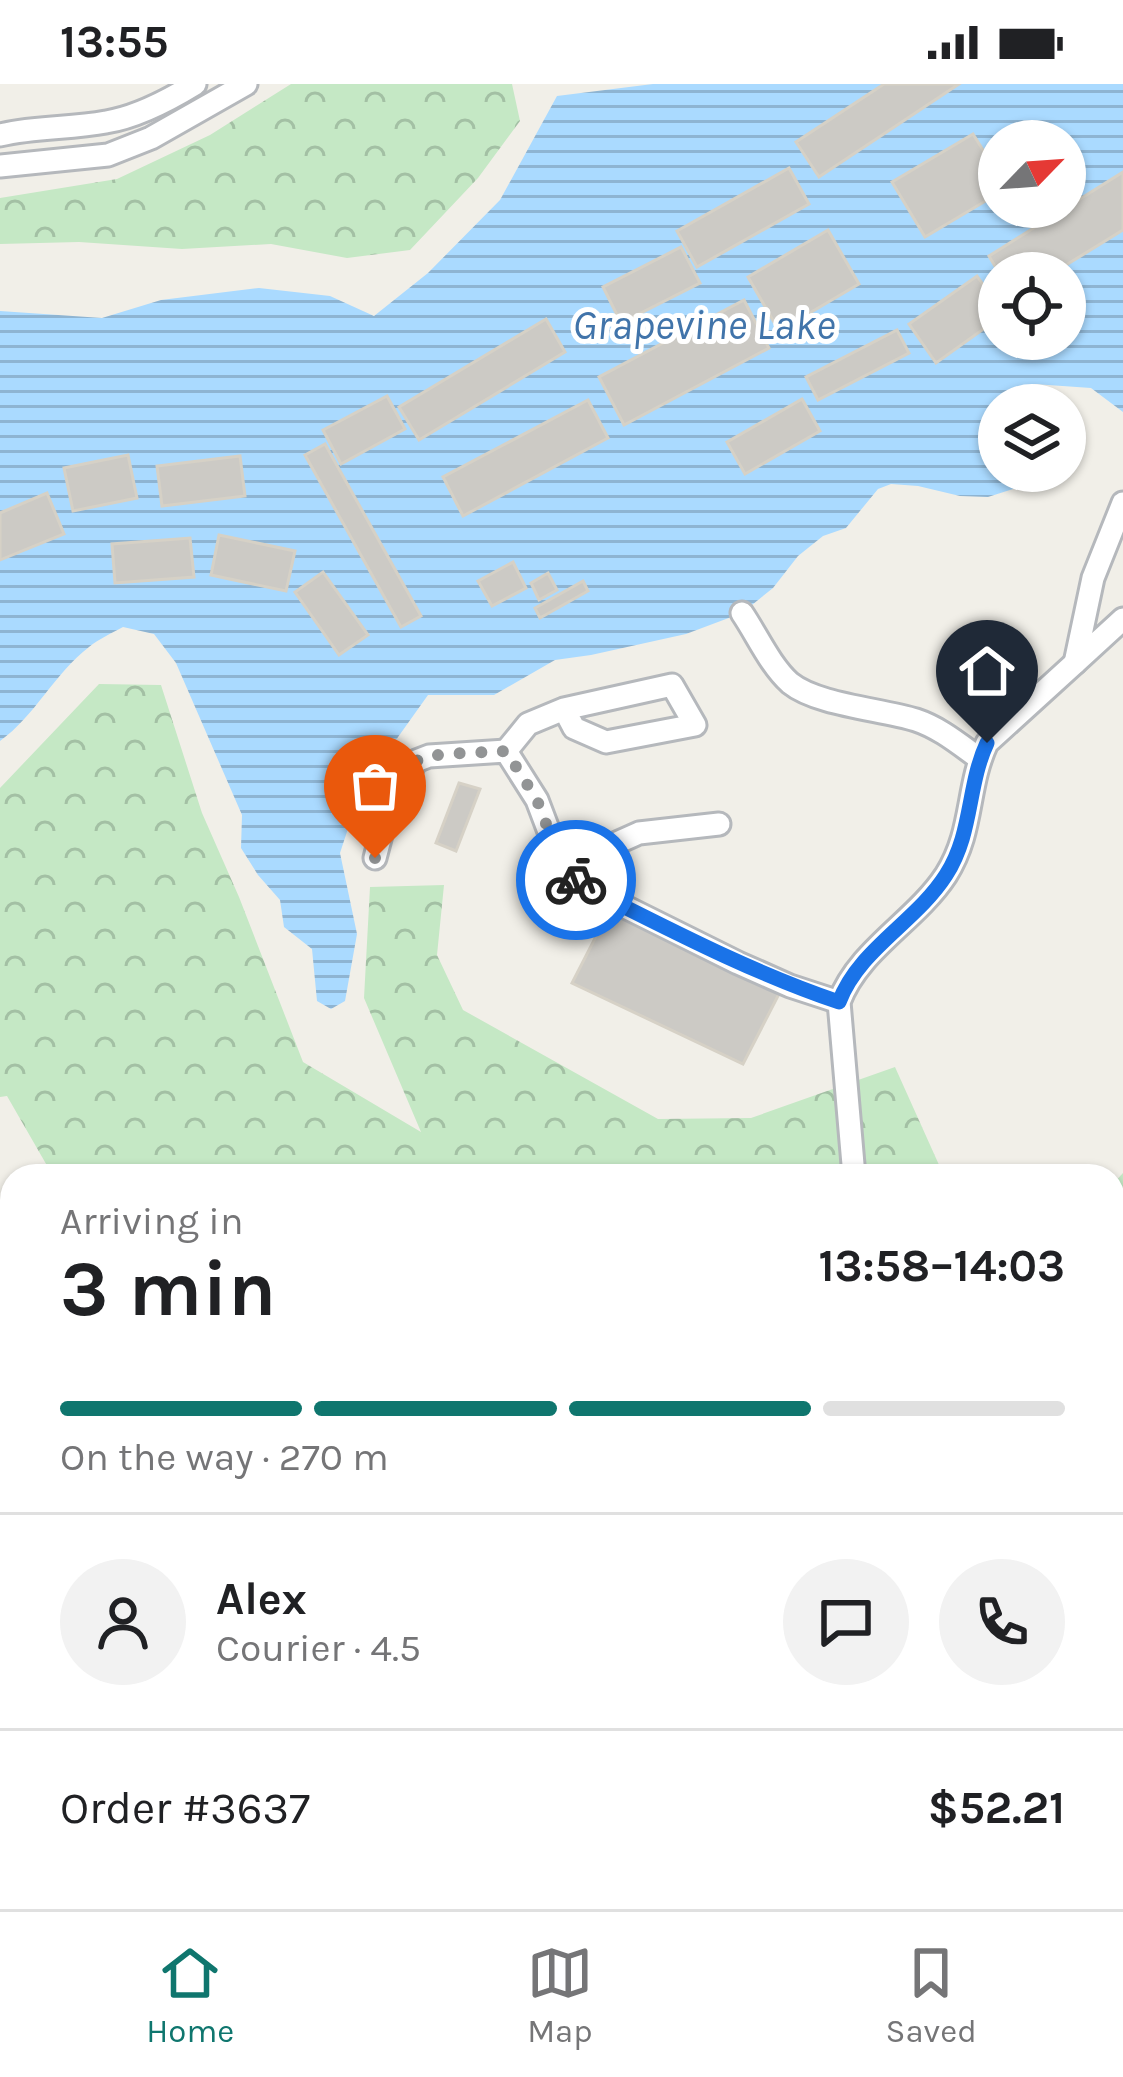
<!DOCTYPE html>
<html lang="en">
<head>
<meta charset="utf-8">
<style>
	:root { --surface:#fff; --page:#f2f2f2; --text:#202124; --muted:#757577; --line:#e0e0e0; --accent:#0f766e }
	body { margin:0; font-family:Karla,sans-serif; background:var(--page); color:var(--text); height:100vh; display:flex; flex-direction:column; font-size:45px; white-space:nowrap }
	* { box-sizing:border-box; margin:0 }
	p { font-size:39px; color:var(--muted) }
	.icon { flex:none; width:66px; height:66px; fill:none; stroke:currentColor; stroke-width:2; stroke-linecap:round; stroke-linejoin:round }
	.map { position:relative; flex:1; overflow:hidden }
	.drawer { position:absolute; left:0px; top:1080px; width:1125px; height:747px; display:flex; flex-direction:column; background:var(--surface); border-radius:36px 36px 0 0; box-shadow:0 3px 9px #0004 }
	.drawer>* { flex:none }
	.needle { width:78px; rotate:65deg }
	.buttons { position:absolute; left:978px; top:36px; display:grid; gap:24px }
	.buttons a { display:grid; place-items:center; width:108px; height:108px; border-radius:50%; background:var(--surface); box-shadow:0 3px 9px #0004; font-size:60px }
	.pin { position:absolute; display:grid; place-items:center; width:102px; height:102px; color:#fff; margin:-123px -51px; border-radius:50% 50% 50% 0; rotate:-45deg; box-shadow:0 0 12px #0007 }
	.pin .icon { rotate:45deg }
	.courier { position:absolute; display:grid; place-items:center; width:120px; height:120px; margin:-60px; border:9px solid #1a73e8; border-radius:50%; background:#fff; color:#222; box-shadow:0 3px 15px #0007 }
	.headline em { font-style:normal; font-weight:700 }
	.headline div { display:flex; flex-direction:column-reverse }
	.headline { display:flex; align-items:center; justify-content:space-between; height:204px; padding:0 60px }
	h1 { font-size:78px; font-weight:700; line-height:90px }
	.bar { display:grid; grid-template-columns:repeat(4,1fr); gap:18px 12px; align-content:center; height:144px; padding:0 60px }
	.bar i { height:15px; border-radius:9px; background:var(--line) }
	.bar .active { background:var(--accent) }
	.bar p { grid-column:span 4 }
	.line { display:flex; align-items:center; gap:30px; padding:0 60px; border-top:3px solid var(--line) }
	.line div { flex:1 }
	.round { display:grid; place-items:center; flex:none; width:126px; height:126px; border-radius:63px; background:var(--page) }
	.status { display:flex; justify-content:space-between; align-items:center; height:84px; padding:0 60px; background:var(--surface); direction:ltr }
	.status svg { height:33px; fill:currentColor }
	.tab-bar { display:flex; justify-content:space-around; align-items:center; height:168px; border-top:3px solid var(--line); background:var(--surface); font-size:33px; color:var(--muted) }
	.tab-bar a { display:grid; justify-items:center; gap:6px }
	.tab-bar .active { color:var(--accent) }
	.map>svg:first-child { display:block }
</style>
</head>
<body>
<div class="status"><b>13:55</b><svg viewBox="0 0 49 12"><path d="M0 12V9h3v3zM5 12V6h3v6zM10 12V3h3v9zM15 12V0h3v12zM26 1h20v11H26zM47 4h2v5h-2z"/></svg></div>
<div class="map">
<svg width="1123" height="1825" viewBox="0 0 1123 1825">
	<defs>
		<pattern id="forest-crowns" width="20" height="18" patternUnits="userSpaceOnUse" patternTransform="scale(3)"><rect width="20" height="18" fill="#c5e8c5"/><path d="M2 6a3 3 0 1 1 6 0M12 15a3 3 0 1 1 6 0" fill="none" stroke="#a3c0a4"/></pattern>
		<pattern id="wetland-marsh" width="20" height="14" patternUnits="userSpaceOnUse" patternTransform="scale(3)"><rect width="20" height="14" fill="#c5e8c5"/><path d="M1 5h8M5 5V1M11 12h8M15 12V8" fill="none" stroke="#a3c0a4"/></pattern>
		<pattern id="water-rules" width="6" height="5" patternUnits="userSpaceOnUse" patternTransform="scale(3)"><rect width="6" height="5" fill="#aadaff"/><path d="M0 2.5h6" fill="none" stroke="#8eb4d2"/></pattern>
	</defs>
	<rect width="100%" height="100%" fill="#f1efe8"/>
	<g fill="#c5e8c5">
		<path d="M1123,1089V1214L1113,1219V1100Z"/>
		<path d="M1113,1367L1123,1368V1710L1113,1714Z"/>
		<path d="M209,1815H463L428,1825H218Z"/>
	</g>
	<g fill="url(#forest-crowns)">
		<path d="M291,0H512L520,37L478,94L410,166L347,174L271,160L182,165L79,158L0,160V114L117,95L210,51Z"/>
		<path d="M99,600L161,601L202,729L239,813L303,978L421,1048L364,914L370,803L444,801L437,871L463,926L658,1035L751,1034L895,983L944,1092H53L7,1012L0,1013V704Z"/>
		<path d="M12,1669V1815H209L218,1825H0V1688Z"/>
		<path d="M1123,1779V1825H994L1016,1815H1113V1780Z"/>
	</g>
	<path fill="url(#wetland-marsh)" d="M494,1815H893L871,1825H456Z"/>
	<path fill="url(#water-rules)" fill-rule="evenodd" d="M653,0H1123V328L1091,304L1034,300L1030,321H999V387H1016L1013,405L988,413L960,412L918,402L891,400L878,405L846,444L823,452L798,472L773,504L742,529L686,550L591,571L555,576L494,611H428L361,705L340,769L357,850L345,917L331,925L317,917L312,865L284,843L280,816L258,791L241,764L242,731L176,579L154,550L123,543C112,549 99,555 89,563C54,590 35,632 0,657V227L102,234L161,216L259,204L330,212L374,232L428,189L500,116L557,12ZM999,57H1065V123H999ZM999,189H1065V255H999Z"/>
	<g fill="#cccac5" stroke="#d6d1c6" stroke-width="3">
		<path d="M884,0H959L819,93L796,58Z"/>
		<path d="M973,50L999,92V109L925,153L892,98Z"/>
		<path d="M789,84L809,120L697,183L677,147Z"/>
		<path d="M1123,88V146L1053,189H999L989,172Z"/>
		<path d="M828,146L859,200L779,247L748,193Z"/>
		<path d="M681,163L700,199L621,239L603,203Z"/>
		<path d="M977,192L999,223V234L936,279L909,240Z"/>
		<path d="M744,216L769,264L624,341L599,293Z"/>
		<path d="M546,235L565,268L419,356L399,323Z"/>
		<path d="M897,246L909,269L818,316L806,293Z"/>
		<path d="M387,312L405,345L341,380L323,346Z"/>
		<path d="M802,315L820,347L745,390L727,358Z"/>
		<path d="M588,316L608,354L463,432L443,393Z"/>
		<path d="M325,360L421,532L401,543L305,371Z"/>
		<path d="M128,371L137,414L73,427L64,384Z"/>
		<path d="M240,372L245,412L162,422L157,382Z"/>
		<path d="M47,409L64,450L0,476V429Z"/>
		<path d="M219,451L295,467L286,507L211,491Z"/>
		<path d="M190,454L194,493L115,499L112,460Z"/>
		<path d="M513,478L526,504L492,522L478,497Z"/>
		<path d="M323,488L368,551L339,571L295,508Z"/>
		<path d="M548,489L557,506L539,516L531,499Z"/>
		<path d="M583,497L588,507L540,534L535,524Z"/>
		<path d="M459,699L480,705L456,767L436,759Z"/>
		<path d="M609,827L780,908L743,980L572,899Z"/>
	</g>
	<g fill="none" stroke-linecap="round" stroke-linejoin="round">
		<defs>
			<g id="minor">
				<path d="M0,51C37,42 70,45 106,38C137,33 169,16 195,0"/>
				<path d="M0,82L108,71L151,54L246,0"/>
				<path d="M1123,419L1093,494L1075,579L1123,535"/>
				<path d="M742,529C757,551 770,581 790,599C817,621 881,625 916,636C940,644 959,660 980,675"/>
				<path d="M506,667L528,640L564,625L672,601L695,641L606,658L574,644L564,625"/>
				<path d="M375,774L387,728L416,677L429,672L506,667L537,716L562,782L583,802L738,879L790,902L839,918"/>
				<path d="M583,802L592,770L639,749L719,740"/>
				<path d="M854,1092L839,918C859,865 915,838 946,791C974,747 966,703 987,659L1075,579"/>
				<path d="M1113,1151L1123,1146"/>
				<path d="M1113,1254L1123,1250"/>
				<path d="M1113,1354L1123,1356"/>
				<path d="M0,1360L12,1358"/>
				<path d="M1113,1477L1123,1474"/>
				<path d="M1113,1518L1123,1551"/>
				<path d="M1113,1642L1123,1639"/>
			</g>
		</defs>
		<use href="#minor" stroke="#b5b8bc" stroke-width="27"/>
		<g stroke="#9cc7a9" stroke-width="3" stroke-dasharray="12 6" stroke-linecap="butt">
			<path d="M0,1334L12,1333"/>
			<path d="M1113,1698L1123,1694"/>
		</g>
		<use href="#minor" stroke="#fff" stroke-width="21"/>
	</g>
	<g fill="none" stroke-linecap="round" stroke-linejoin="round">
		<path stroke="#929495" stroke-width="12" stroke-dasharray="0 21.6" d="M375,774C381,749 395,691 418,676C432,668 488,669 506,667L537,716L562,782L576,796"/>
		<path stroke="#1a73e8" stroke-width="15" d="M576,796L583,802C667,844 750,888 839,918C859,865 916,838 946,791C973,749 967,702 987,659"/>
	</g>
	<g text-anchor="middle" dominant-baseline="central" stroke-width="10" stroke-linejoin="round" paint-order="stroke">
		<g font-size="42" font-style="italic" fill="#4174aa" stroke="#fff">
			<text x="704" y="241">Grapevine Lake</text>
		</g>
	</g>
</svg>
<div class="buttons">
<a><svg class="needle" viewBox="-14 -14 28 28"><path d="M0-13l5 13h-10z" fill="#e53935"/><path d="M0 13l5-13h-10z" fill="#757577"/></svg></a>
<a><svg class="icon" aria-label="locate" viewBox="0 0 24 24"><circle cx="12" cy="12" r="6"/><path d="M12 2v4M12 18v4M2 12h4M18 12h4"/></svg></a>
<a><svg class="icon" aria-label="layers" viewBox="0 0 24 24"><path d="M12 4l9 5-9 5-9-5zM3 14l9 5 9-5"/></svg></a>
</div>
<div class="pin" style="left:375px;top:774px;background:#ea580c"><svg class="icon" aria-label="bag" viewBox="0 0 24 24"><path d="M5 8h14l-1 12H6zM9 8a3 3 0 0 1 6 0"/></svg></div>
<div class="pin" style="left:987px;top:659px;background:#1f2937"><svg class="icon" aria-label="home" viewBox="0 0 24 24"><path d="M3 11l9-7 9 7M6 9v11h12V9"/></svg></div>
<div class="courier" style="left:576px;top:796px"><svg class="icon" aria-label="bike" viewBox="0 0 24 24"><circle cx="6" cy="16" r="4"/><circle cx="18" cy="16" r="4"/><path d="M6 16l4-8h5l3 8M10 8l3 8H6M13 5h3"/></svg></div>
<section class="drawer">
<div class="headline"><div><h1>3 min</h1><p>Arriving in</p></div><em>13:58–14:03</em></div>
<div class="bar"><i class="active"></i><i class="active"></i><i class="active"></i><i></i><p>On the way · 270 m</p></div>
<div class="line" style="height:216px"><a class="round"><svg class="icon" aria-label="person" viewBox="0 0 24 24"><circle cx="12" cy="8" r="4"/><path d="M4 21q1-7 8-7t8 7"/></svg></a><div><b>Alex</b><p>Courier · 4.5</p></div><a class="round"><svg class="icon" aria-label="chat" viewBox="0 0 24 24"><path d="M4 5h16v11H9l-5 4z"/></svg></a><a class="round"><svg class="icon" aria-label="phone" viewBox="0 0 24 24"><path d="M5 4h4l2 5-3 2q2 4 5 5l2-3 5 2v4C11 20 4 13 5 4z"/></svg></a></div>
<div class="line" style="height:156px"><div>Order #3637</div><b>$52.21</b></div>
</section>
</div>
<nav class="tab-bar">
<a class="active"><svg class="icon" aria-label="home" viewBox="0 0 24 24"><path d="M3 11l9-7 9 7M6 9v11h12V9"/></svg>Home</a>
<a><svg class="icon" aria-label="map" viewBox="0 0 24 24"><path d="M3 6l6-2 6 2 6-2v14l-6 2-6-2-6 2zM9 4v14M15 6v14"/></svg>Map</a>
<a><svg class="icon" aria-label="saved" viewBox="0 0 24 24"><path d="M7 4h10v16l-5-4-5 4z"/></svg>Saved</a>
</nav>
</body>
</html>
